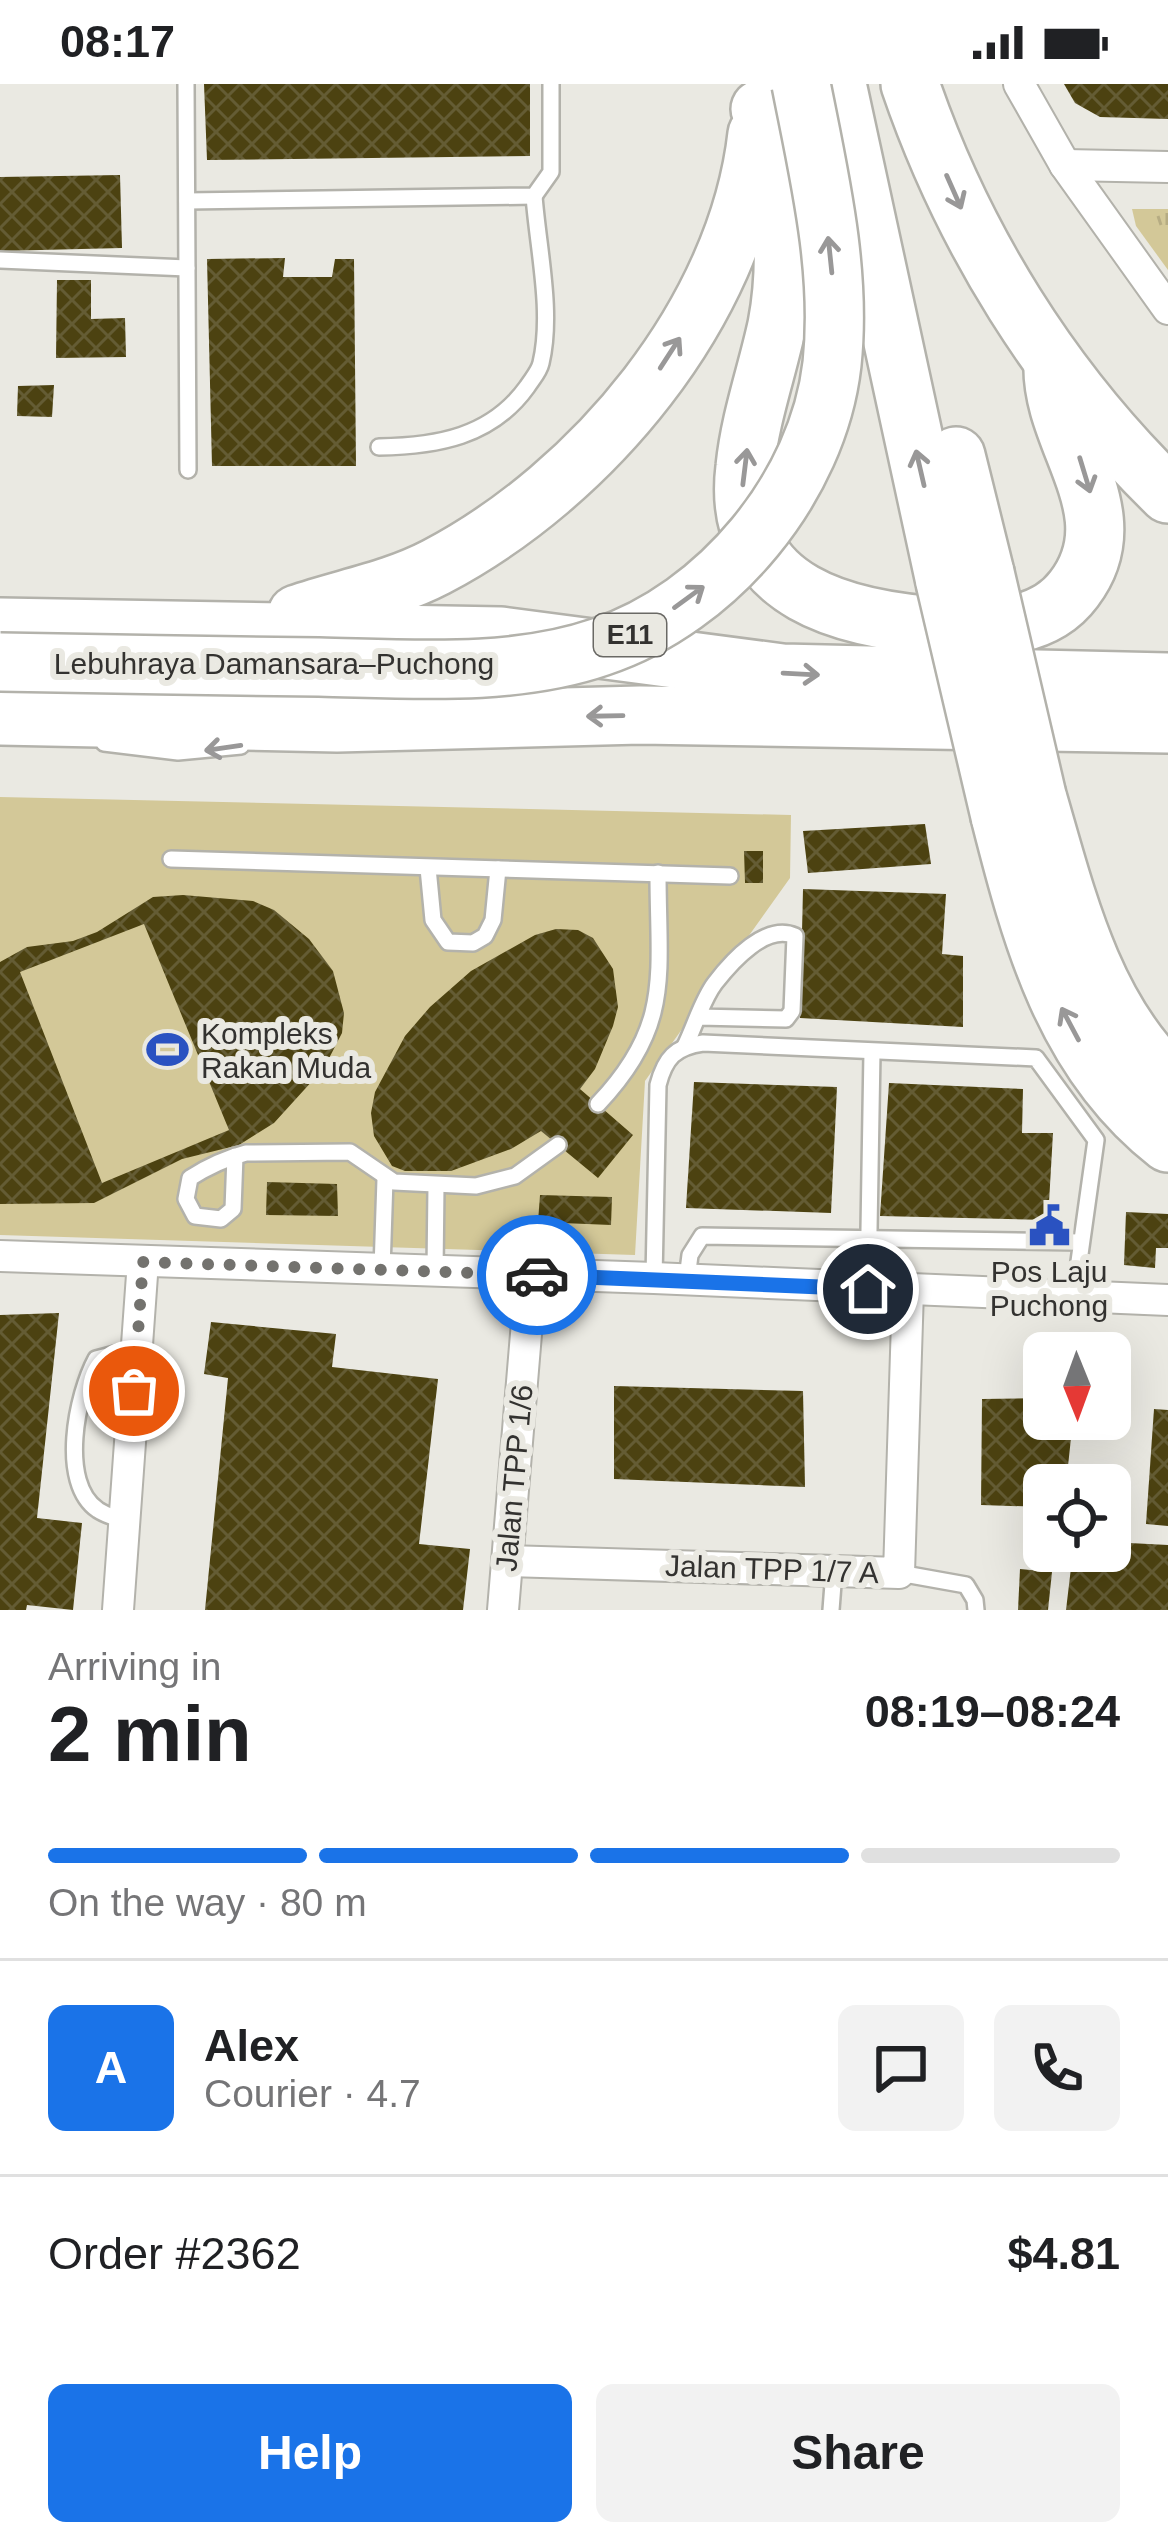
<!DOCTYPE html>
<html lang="en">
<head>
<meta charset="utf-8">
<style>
	:root { --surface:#fff; --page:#f2f2f2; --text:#202124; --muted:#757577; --line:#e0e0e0; --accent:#1a73e8 }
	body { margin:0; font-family:Helvetica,sans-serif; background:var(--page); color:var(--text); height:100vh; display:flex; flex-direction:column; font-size:45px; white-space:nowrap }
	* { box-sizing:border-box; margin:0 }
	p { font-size:39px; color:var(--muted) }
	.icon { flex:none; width:66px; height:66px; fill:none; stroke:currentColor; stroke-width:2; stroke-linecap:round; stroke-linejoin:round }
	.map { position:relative; height:1526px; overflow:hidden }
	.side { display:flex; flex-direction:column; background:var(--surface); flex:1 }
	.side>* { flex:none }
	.needle { width:78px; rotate:179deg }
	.fabs { position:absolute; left:1023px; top:1248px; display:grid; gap:24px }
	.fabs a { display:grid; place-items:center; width:108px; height:108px; border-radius:18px; background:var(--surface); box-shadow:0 12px 48px #0002; font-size:60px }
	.pin { position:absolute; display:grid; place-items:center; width:102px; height:102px; color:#fff; margin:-51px; border:6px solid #fff; border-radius:50%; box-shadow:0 3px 12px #0007 }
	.courier { position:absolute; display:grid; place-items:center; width:120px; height:120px; margin:-60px; border:9px solid #1a73e8; border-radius:50%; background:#fff; color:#222; box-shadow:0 3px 15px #0007 }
	.overview em { font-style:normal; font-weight:700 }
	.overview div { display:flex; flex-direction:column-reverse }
	.overview { display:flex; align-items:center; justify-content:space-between; height:204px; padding:0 48px }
	h1 { font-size:78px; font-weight:700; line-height:90px }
	.bar { display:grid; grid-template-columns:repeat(4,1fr); gap:18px 12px; align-content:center; height:144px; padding:0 48px }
	.bar i { height:15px; border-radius:9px; background:var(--line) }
	.bar .selected { background:var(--accent) }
	.bar p { grid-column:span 4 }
	.line { display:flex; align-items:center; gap:30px; padding:0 48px; border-top:3px solid var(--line) }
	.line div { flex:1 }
	.round { display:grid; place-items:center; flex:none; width:126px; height:126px; border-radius:18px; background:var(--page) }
	.button { display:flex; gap:24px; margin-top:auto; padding:24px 48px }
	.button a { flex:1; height:138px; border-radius:18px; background:var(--accent); color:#fff; font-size:48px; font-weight:700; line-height:138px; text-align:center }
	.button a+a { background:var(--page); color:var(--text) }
	.status { display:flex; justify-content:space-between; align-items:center; height:84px; padding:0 60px; background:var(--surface); direction:ltr }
	.status svg { height:33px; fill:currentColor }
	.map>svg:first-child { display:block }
</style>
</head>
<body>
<div class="status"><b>08:17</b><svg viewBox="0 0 49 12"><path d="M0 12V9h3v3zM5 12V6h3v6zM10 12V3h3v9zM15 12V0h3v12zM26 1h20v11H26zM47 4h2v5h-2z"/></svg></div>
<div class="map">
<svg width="1168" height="1526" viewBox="0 0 1168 1526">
	<defs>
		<pattern id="grass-tufts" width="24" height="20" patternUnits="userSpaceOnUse" patternTransform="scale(3)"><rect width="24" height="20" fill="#d3c898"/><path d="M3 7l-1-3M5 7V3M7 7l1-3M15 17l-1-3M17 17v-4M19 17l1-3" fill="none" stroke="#b6ac83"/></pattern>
		<pattern id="building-cross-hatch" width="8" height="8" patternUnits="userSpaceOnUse" patternTransform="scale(3)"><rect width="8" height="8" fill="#4c4211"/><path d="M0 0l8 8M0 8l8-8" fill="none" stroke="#645c34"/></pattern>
	</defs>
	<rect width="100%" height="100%" fill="#eae9e2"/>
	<path fill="url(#grass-tufts)" d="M1132,125H1168V186L1136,142Z"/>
	<path fill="#d3c898" d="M0,713L791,731L790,794L645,997L635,1171L0,1151Z"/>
	<g fill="url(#building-cross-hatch)" fill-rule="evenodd">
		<path d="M204,0H530V72L207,76Z"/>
		<path d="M1064,0H1168V35L1100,33L1075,19Z"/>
		<path d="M120,91L122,164L0,167V93Z"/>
		<path d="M285,174L283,193H332L335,175H354L356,382H212L207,175Z"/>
		<path d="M57,196H91V235L125,234L126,273L56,274Z"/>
		<path d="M54,301L52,333L17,332L18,302Z"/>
		<path d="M925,740L931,780L808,789L803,747Z"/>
		<path d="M744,767H763V799H745Z"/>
		<path d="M803,805L946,810L942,870L963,872V943L800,934Z"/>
		<path d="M183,811L253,817L274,826L309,855L333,887L344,929L342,949L324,984L274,1039L239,1061L182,1075L94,1119L0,1120V878L27,863L73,857L97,848L153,813ZM144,840L229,1046L102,1099L20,888Z"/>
		<path d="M556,845L578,846L593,854L613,885L618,923L613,942L595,985L580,1005L633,1051L598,1094L541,1047L511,1065L451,1087H405L392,1082L374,1052L371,1029L375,1008L405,952L430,923L471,887L535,851Z"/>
		<path d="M694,998L837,1003L831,1129L686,1124Z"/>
		<path d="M889,999L1023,1005L1022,1049H1053L1048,1136L880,1132Z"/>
		<path d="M267,1098L337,1100L338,1132L266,1131Z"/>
		<path d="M540,1111L612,1113L611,1141L538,1138Z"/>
		<path d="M1126,1128L1168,1130V1164H1156L1155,1184L1124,1181Z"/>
		<path d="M59,1229L37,1434L82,1439L73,1526L27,1521L26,1526H0V1231Z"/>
		<path d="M211,1238L336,1250L332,1283L438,1295L419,1460L470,1465L463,1526H205L228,1294L204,1290Z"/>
		<path d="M614,1302L803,1307L805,1403L614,1395Z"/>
		<path d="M1044,1314V1335H1073L1066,1401H1044V1423L981,1421L982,1315Z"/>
		<path d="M1154,1325L1168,1326V1442L1146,1440Z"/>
		<path d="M1110,1458L1168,1461V1526H1066L1073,1467H1110Z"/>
		<path d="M1020,1485L1052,1488L1048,1526H1018Z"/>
	</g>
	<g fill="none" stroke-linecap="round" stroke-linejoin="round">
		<defs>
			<g id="service">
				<path d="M186,0L188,386"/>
				<path d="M187,117L534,112L551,88V0"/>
				<path d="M0,176L187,184"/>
				<path d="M379,363C437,362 491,353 527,303C532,295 539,288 541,279C553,228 538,165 534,112"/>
				<path d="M104,659L178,668L241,662"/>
				<path d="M171,775L730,792"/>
				<path d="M428,784L433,836L448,858L473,859L485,852L493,836L498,785"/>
				<path d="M685,962C695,942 702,916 715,899C732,877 766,839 795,852L792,927L786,935L699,933"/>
				<path d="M598,1020C673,941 658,891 658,789"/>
				<path d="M235,1072L233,1125L221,1135L195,1132L186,1115L190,1094C207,1083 227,1074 246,1069L350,1068L394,1098L476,1102L515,1092L558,1061"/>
				<path d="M382,1185L385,1095"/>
				<path d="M435,1187L436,1102"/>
				<path d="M654,1194L658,1001C665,974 675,963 703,959L1036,974L1096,1056L1074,1213"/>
				<path d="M687,1195L690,1171L702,1152L1081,1158"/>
				<path d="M868,1205L872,968"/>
				<path d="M125,1437C117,1434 105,1431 98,1426C58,1399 77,1310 96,1275L138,1264"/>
				<path d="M899,1489L966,1501L975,1516L976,1526"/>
				<path d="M831,1526L834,1487"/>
			</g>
			<g id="minor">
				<path d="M1019,0L1065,81L1168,225"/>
				<path d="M1065,81L1168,83"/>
				<path d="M0,1172L654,1194L1168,1216"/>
				<path d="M507,1477L899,1489L908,1206"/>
				<path d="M118,1526L143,1177"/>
				<path d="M503,1526L531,1190"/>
			</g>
			<g id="motorway">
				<path d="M837,0L945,498"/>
				<path d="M910,0C963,155 1051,296 1168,410"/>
				<path d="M760,25C784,81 789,180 777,241C767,288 750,334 745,383C729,511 849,537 950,543C995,545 1045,544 1074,505C1132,429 1050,358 1053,280"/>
				<path d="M956,372L985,489"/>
				<path d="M297,530C344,514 392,506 436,483C592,401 737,229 757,50"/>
				<path d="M0,543L501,552L782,589L1168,598"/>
				<path d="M0,632L337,639L640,631L1168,640"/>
				<path d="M1037,712C1066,811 1091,921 1168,995"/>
				<path d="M1000,732C1031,854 1064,978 1168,1059"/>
			</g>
		</defs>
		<use href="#service" stroke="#b3b2ab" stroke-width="20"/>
		<use href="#minor" stroke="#b3b2ab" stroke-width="34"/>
		<use href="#motorway" stroke="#b3b2ab" stroke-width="62"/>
		<use href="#service" stroke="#fff" stroke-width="15"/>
		<use href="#minor" stroke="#fff" stroke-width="30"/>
		<use href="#motorway" stroke="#fff" stroke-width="57"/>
		<defs>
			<g id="motorway-bridge">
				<path d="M985,489L1037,712"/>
				<path d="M945,498L1000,732"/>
				<path d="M0,578C106,580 213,582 319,583C411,585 513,593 600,563C718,524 818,403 832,280C842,187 819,91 801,0"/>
			</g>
		</defs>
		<use href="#motorway-bridge" stroke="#b3b2ab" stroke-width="62" stroke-linecap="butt"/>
		<use href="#motorway-bridge" stroke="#fff" stroke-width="57"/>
	</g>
	<defs><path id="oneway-shaft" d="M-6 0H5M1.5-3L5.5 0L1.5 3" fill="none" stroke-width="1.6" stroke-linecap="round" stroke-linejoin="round" transform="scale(3)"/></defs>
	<g stroke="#999898">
		<use href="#oneway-shaft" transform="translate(954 108) rotate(66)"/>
		<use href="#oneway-shaft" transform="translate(830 171) rotate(-96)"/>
		<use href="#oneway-shaft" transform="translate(670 269) rotate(-57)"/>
		<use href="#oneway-shaft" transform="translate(745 383) rotate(-83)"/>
		<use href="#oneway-shaft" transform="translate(920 384) rotate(-103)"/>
		<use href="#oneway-shaft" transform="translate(1085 391) rotate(73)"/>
		<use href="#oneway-shaft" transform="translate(689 513) rotate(-36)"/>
		<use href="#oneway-shaft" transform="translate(801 590) rotate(3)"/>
		<use href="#oneway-shaft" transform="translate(605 632) rotate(179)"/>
		<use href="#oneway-shaft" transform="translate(223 664) rotate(172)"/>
		<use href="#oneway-shaft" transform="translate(1070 940) rotate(-118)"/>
	</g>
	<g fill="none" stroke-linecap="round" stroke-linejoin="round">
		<path stroke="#73726e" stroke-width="12" stroke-dasharray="0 21.6" d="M134,1307L143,1178L537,1191"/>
		<path stroke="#1a73e8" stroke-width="15" d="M537,1191L868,1205"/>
	</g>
	<defs>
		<symbol id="stadium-bare" viewBox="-9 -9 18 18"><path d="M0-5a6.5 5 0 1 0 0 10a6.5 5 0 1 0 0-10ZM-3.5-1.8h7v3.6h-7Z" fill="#2a52c1" stroke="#eae9e2" stroke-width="2.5" paint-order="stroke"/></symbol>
		<symbol id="civic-bare" viewBox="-9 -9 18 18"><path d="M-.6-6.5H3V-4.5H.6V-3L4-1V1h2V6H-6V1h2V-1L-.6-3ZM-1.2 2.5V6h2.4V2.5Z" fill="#2a52c1" stroke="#eae9e2" stroke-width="2.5" paint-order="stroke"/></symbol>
	</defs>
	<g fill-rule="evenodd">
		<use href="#stadium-bare" x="138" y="936" width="59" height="59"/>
		<use href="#civic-bare" x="1020" y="1112" width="59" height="59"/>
	</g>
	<g text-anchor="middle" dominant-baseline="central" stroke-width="12" stroke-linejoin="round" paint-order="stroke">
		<rect fill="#eae9e2" stroke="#6a6965" stroke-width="3" x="594" y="530" width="72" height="42" rx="9"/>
		<g font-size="27" font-weight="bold" fill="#333230">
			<text x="630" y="551">E11</text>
		</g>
		<g font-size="30" fill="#333230" stroke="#eae9e2">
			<text x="274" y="579">Lebuhraya Damansara–Puchong</text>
			<text transform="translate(514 1394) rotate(-85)">Jalan TPP 1/6</text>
			<text transform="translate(772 1485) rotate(2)">Jalan TPP 1/7 A</text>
		</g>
		<g font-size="30" fill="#333230" stroke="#eae9e2" text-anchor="start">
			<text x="201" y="949">Kompleks<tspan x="201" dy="34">Rakan Muda</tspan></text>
			<text x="1049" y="1187" text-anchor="middle">Pos Laju<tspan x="1049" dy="34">Puchong</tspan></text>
		</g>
	</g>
</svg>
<div class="fabs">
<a><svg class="needle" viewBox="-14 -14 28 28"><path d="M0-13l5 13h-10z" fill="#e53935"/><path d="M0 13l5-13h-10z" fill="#757577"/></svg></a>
<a><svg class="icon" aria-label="locate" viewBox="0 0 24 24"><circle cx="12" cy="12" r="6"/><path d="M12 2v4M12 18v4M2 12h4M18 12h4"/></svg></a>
</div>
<div class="pin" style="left:134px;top:1307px;background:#ea580c"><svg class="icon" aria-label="bag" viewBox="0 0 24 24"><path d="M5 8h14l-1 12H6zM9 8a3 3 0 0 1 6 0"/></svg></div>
<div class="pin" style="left:868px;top:1205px;background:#1f2937"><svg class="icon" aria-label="home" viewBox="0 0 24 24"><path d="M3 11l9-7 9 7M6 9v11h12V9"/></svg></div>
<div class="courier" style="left:537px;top:1191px"><svg class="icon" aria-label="car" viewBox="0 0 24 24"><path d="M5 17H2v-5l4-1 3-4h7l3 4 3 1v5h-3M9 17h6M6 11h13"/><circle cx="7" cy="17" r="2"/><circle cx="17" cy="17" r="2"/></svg></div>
</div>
<section class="side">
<div class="overview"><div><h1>2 min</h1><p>Arriving in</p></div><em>08:19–08:24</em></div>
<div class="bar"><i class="selected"></i><i class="selected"></i><i class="selected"></i><i></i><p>On the way · 80 m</p></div>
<div class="line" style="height:216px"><b class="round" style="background:var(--accent);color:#fff">A</b><div><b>Alex</b><p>Courier · 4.7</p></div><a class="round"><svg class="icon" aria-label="chat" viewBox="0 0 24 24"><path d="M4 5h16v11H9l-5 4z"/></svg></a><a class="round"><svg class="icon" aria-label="phone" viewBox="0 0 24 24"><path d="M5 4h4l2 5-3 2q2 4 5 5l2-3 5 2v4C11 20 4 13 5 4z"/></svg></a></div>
<div class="line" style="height:156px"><div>Order #2362</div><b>$4.81</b></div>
<div class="button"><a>Help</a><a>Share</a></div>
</section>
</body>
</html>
